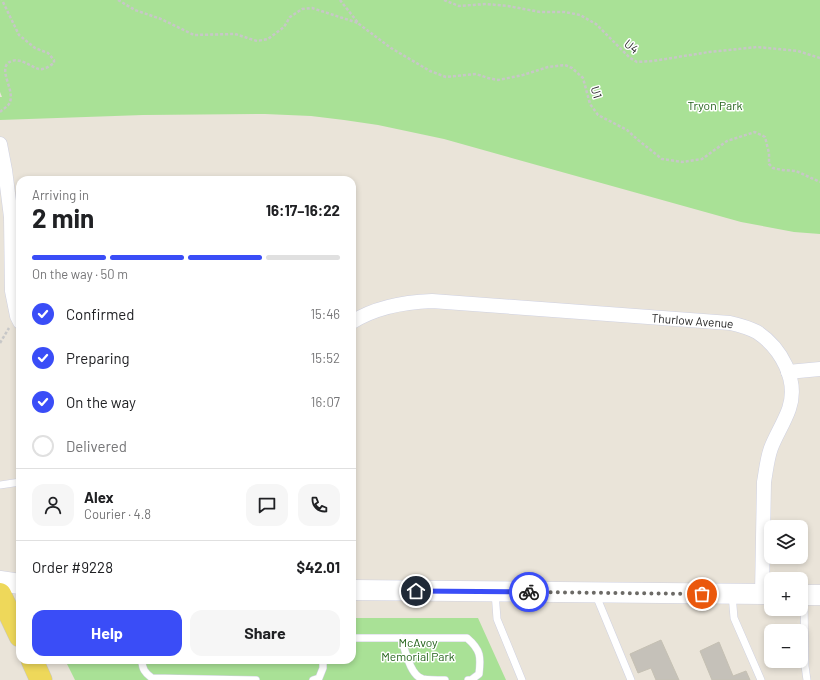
<!DOCTYPE html>
<html lang="en">
<head>
<meta charset="utf-8">
<style>
	:root { --surface:#fff; --page:#f6f6f6; --text:#202124; --muted:#757577; --line:#e0e0e0; --accent:#3a4df7 }
	body { margin:0; font-family:Barlow,sans-serif; background:var(--page); color:var(--text); height:100vh; display:flex; flex-direction:column; font-size:15px; white-space:nowrap }
	* { box-sizing:border-box; margin:0 }
	p { font-size:13px; color:var(--muted) }
	.icon { flex:none; width:22px; height:22px; fill:none; stroke:currentColor; stroke-width:2; stroke-linecap:round; stroke-linejoin:round }
	.map { position:relative; flex:1; overflow:hidden }
	.drawer { position:absolute; left:16px; top:176px; width:340px; height:488px; display:flex; flex-direction:column; background:var(--surface); border-radius:12px; box-shadow:0 2px 6px #0003 }
	.drawer>* { flex:none }
	.tools { position:absolute; left:764px; top:520px; display:grid; gap:8px }
	.tools a { display:grid; place-items:center; width:44px; height:44px; border-radius:8px; background:var(--surface); box-shadow:0 2px 6px #0003; font-size:20px }
	.pin { position:absolute; display:grid; place-items:center; width:34px; height:34px; color:#fff; margin:-17px; border:2px solid #fff; border-radius:50%; box-shadow:0 1px 4px #0007 }
	.courier { position:absolute; display:grid; place-items:center; width:40px; height:40px; margin:-20px; border:3px solid #3a4df7; border-radius:50%; background:#fff; color:#222; box-shadow:0 1px 5px #0007 }
	.overview em { font-style:normal; font-weight:700 }
	.overview div { display:flex; flex-direction:column-reverse }
	.overview { display:flex; align-items:center; justify-content:space-between; height:68px; padding:0 16px }
	h1 { font-size:26px; font-weight:700; line-height:30px }
	.bar { display:grid; grid-template-columns:repeat(4,1fr); gap:6px 4px; align-content:center; height:48px; padding:0 16px }
	.bar i { height:5px; border-radius:3px; background:var(--line) }
	.bar .current { background:var(--accent) }
	.bar p { grid-column:span 4 }
	.line { display:flex; align-items:center; gap:10px; padding:0 16px; border-top:1px solid var(--line) }
	.line div { flex:1 }
	.round { display:grid; place-items:center; flex:none; width:42px; height:42px; border-radius:12px; background:var(--page) }
	ol { padding:0 16px; list-style:none }
	li { display:flex; align-items:center; gap:12px; height:44px }
	li p { margin-inline-start:auto }
	li .icon { padding:4px; border-radius:50%; background:var(--accent); color:#fff; stroke-width:4 }
	li:last-child { color:var(--muted) }
	li i { width:22px; height:22px; border:2px solid var(--line); border-radius:50% }
	.action { display:flex; gap:8px; margin-top:auto; padding:8px 16px }
	.action a { flex:1; height:46px; border-radius:12px; background:var(--accent); color:#fff; font-size:16px; font-weight:700; line-height:46px; text-align:center }
	.action a+a { background:var(--page); color:var(--text) }
	.map>svg:first-child { display:block }
</style>
</head>
<body>
<div class="map">
<svg width="820" height="680" viewBox="0 0 820 680">
	<rect width="100%" height="100%" fill="#eae4d9"/>
	<g fill="#a9e196">
		<path d="M0,0H820V234L794,232L741,222L444,139L378,125L344,120L311,116L265,114L143,115L0,120V97H2L0,92Z"/>
		<path d="M352,618H478L506,680H75L65,660H352Z"/>
	</g>
	<g fill="#c5c1b9" stroke="#c5c0b3">
		<path d="M661,640L679,680H656L651,668L638,673L630,654Z"/>
		<path d="M719,642L733,676L746,671L750,680H712L700,651Z"/>
	</g>
	<g fill="none" stroke-linecap="round" stroke-linejoin="round">
		<defs>
			<g id="lane">
				<path d="M0,485L20,482"/>
				<path d="M495,592L497,619L522,680"/>
				<path d="M595,593L631,680"/>
				<path d="M732,594L734,618L761,680"/>
				<path d="M804,597L805,666L807,680"/>
				<path d="M352,638H467C481,650 481,657 479,674L471,680H468"/>
				<path d="M401,638C405,649 410,676 423,679C429,680 438,680 445,680"/>
				<path d="M142,660C142,669 145,673 152,678L256,680"/>
				<path d="M313,680L319,678L323,668V660"/>
			</g>
			<g id="street">
				<path d="M0,144L5,170L11,217L12,291L17,316L20,322"/>
				<path id="s1" d="M352,322C376,307 405,302 432,301L730,323C739,325 749,328 757,332C781,348 799,380 789,409C784,423 776,435 771,448C767,459 766,471 764,482L762,594"/>
				<path d="M788,372L820,369"/>
			</g>
			<g id="secondary">
				<path d="M0,581L20,584"/>
				<path d="M352,590L771,594"/>
				<path d="M801,595H820"/>
			</g>
			<g id="primary">
				<path d="M0,594L20,636"/>
				<path d="M32,660L41,680"/>
			</g>
		</defs>
		<use href="#lane" stroke="#cfd1e1" stroke-width="8"/>
		<use href="#street" stroke="#cfd1e1" stroke-width="15"/>
		<use href="#secondary" stroke="#cfd1e1" stroke-width="21"/>
		<use href="#primary" stroke="#c7c7c7" stroke-width="23"/>
		<g stroke="#c7c7c7" stroke-width="2.5" stroke-dasharray="3 2" stroke-linecap="butt">
			<path d="M118,0L135,10L161,19L194,35L235,34L257,41L268,39L284,27L290,17L302,9L312,8L358,23"/>
			<path d="M340,0L359,24L391,48L430,71L446,77L476,74L488,78L498,80L523,75L548,67L565,65L572,68L583,78L590,104L598,115L627,130L638,140L662,159L682,162L702,159L727,141L755,132L765,137L769,153V164L773,168L782,170L796,171L820,182"/>
			<path d="M444,0L459,6L486,4L508,6L540,12H565L580,15L596,24L630,58L637,62L653,61L709,52L757,47L798,51L820,58"/>
			<path d="M0,112C3,109 7,107 9,104C16,92 0,74 7,64C17,54 30,67 39,69C44,70 50,66 54,63V60L48,53L35,48L19,35L2,0"/>
			<path d="M0,343L9,328"/>
		</g>
		<use href="#lane" stroke="#fff" stroke-width="7"/>
		<use href="#street" stroke="#fff" stroke-width="14"/>
		<use href="#secondary" stroke="#fff" stroke-width="20"/>
		<use href="#primary" stroke="#eed85a" stroke-width="22"/>
	</g>
	<g fill="none" stroke-linecap="round" stroke-linejoin="round">
		<path stroke="#6c6a66" stroke-width="4" stroke-dasharray="0 7.2" d="M529,592L702,594"/>
		<path stroke="#3a4df7" stroke-width="5" d="M416,591L529,592"/>
	</g>
	<g text-anchor="middle" dominant-baseline="central" stroke-width="3" stroke-linejoin="round" paint-order="stroke">
		<g font-size="12" fill="#282828" stroke="#fff">
			<text transform="translate(632 46) rotate(39)">U4</text>
			<text transform="translate(597 92) rotate(73)">U1</text>
			<text stroke="none"><textPath href="#s1" startOffset="345">Thurlow Avenue</textPath></text>
		</g>
		<g font-size="12" fill="#23631a" stroke="#fff">
			<text x="715" y="105">Tryon Park</text>
			<text x="418" y="642">McAvoy<tspan x="418" dy="14">Memorial Park</tspan></text>
		</g>
	</g>
</svg>
<div class="tools">
<a><svg class="icon" aria-label="layers" viewBox="0 0 24 24"><path d="M12 4l9 5-9 5-9-5zM3 14l9 5 9-5"/></svg></a>
<a>+</a>
<a>−</a>
</div>
<div class="pin" style="left:702px;top:594px;background:#ea580c"><svg class="icon" aria-label="bag" viewBox="0 0 24 24"><path d="M5 8h14l-1 12H6zM9 8a3 3 0 0 1 6 0"/></svg></div>
<div class="pin" style="left:416px;top:591px;background:#1f2937"><svg class="icon" aria-label="home" viewBox="0 0 24 24"><path d="M3 11l9-7 9 7M6 9v11h12V9"/></svg></div>
<div class="courier" style="left:529px;top:592px"><svg class="icon" aria-label="bike" viewBox="0 0 24 24"><circle cx="6" cy="16" r="4"/><circle cx="18" cy="16" r="4"/><path d="M6 16l4-8h5l3 8M10 8l3 8H6M13 5h3"/></svg></div>
<section class="drawer">
<div class="overview"><div><h1>2 min</h1><p>Arriving in</p></div><em>16:17–16:22</em></div>
<div class="bar"><i class="current"></i><i class="current"></i><i class="current"></i><i></i><p>On the way · 50 m</p></div>
<ol>
<li><svg class="icon" aria-label="check" viewBox="0 0 24 24"><path d="M5 12l5 5 9-10"/></svg>Confirmed<p>15:46</p></li>
<li><svg class="icon" aria-label="check" viewBox="0 0 24 24"><path d="M5 12l5 5 9-10"/></svg>Preparing<p>15:52</p></li>
<li><svg class="icon" aria-label="check" viewBox="0 0 24 24"><path d="M5 12l5 5 9-10"/></svg>On the way<p>16:07</p></li>
<li><i></i>Delivered</li>
</ol>
<div class="line" style="height:72px"><a class="round"><svg class="icon" aria-label="person" viewBox="0 0 24 24"><circle cx="12" cy="8" r="4"/><path d="M4 21q1-7 8-7t8 7"/></svg></a><div><b>Alex</b><p>Courier · 4.8</p></div><a class="round"><svg class="icon" aria-label="chat" viewBox="0 0 24 24"><path d="M4 5h16v11H9l-5 4z"/></svg></a><a class="round"><svg class="icon" aria-label="phone" viewBox="0 0 24 24"><path d="M5 4h4l2 5-3 2q2 4 5 5l2-3 5 2v4C11 20 4 13 5 4z"/></svg></a></div>
<div class="line" style="height:52px"><div>Order #9228</div><b>$42.01</b></div>
<div class="action"><a>Help</a><a>Share</a></div>
</section>
</div>
</body>
</html>
